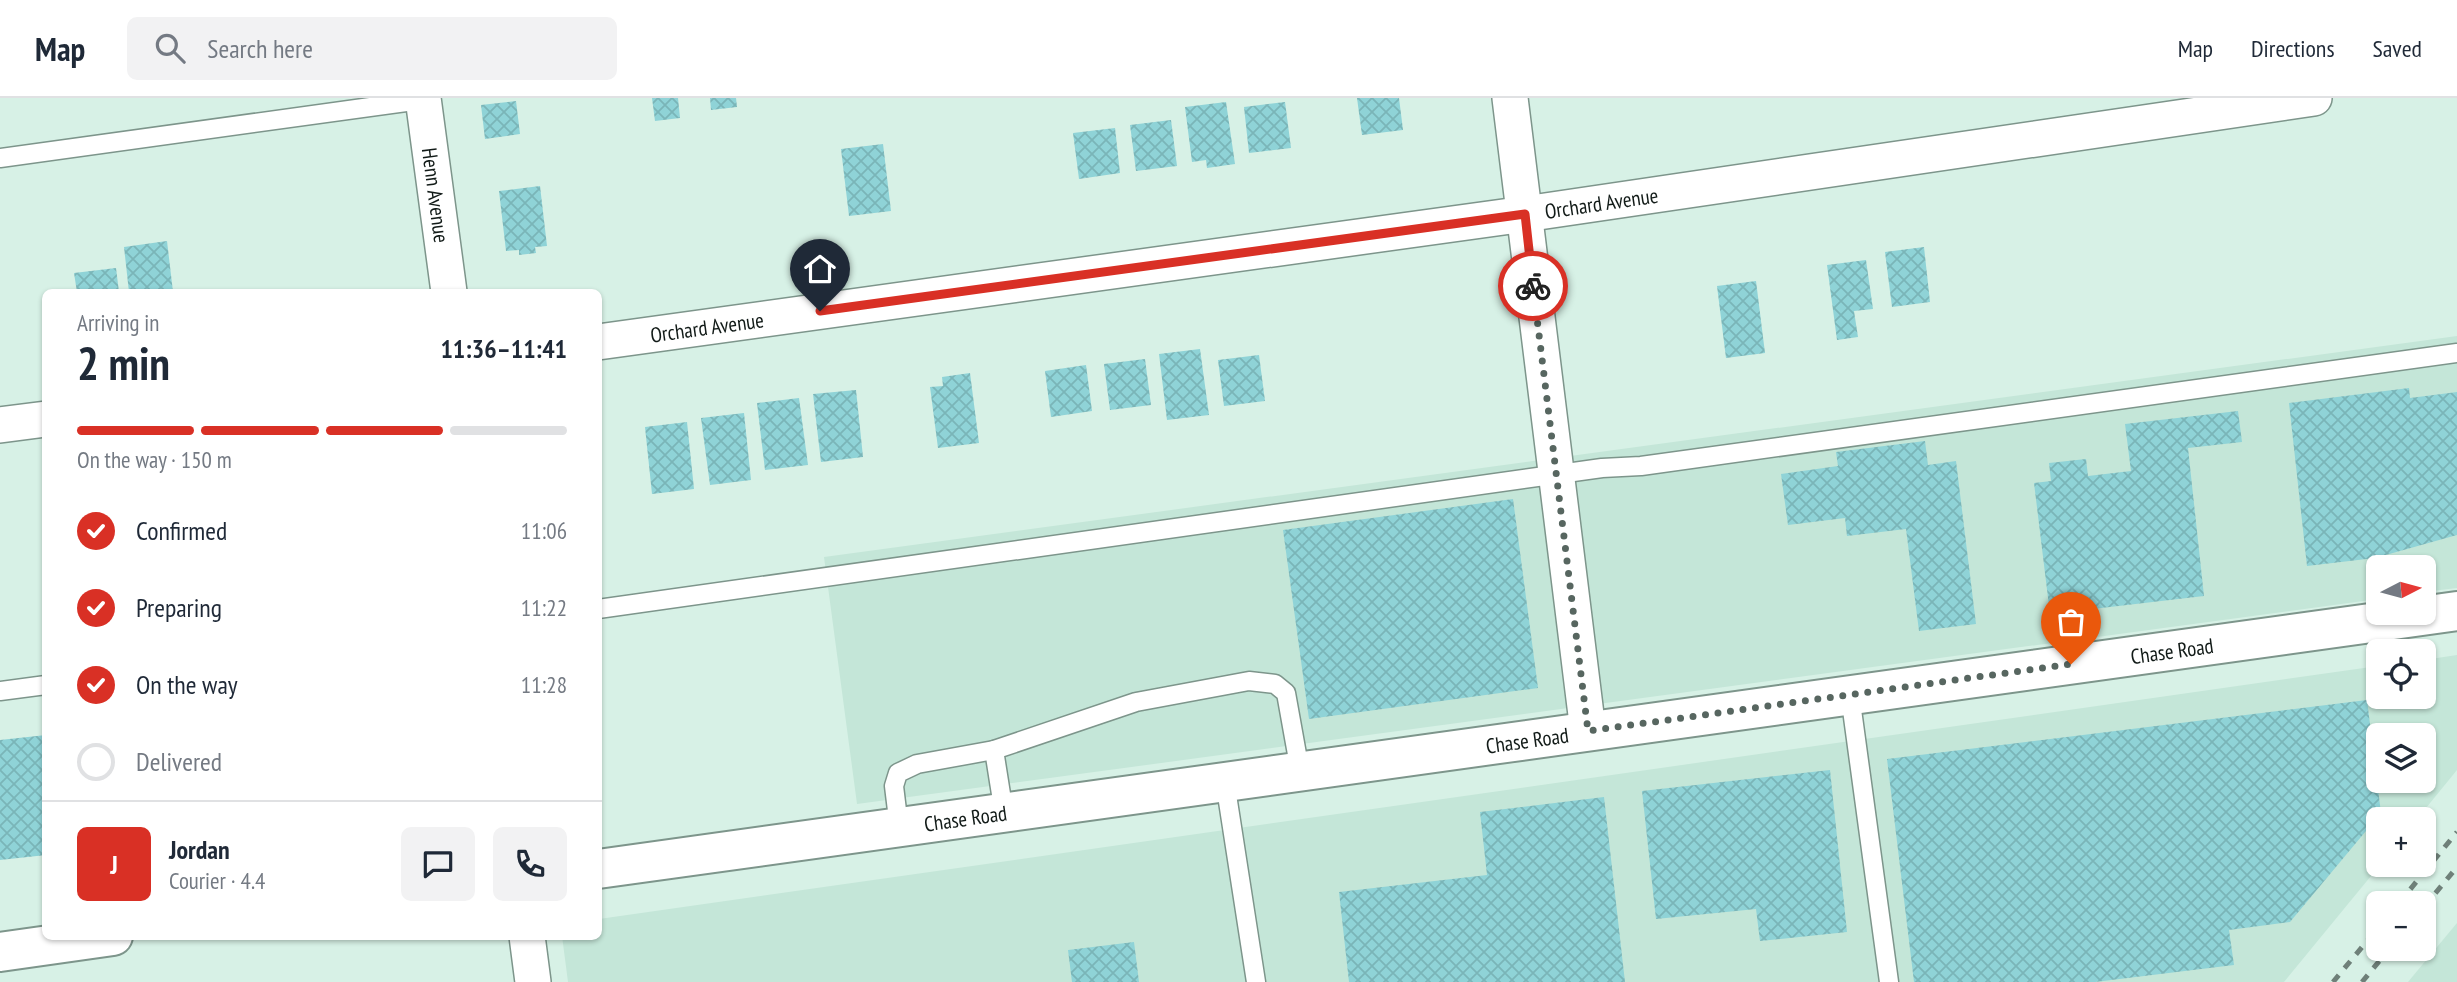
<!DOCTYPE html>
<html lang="en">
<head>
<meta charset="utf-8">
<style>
	:root { --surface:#fff; --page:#f2f2f3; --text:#1f2937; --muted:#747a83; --line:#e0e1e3; --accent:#d93025 }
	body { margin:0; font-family:"PT Sans Narrow",sans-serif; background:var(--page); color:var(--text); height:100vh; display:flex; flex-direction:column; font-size:26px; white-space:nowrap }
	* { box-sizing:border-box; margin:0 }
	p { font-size:23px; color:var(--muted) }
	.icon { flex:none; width:38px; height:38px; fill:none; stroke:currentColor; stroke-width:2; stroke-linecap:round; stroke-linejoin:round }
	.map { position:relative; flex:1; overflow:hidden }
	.details { position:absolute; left:42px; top:191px; width:560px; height:651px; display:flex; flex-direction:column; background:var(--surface); border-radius:10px; box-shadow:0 2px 5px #0004 }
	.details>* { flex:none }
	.needle { width:46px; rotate:84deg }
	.tools { position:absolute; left:2366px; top:457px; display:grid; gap:14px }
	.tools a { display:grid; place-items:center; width:70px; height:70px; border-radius:10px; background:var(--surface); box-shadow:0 2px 5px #0004; font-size:35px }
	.pin { position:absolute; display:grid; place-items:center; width:60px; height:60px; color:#fff; margin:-72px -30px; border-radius:50% 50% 50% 0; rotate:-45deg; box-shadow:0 0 7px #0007 }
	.pin .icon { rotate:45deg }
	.courier { position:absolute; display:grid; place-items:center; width:70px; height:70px; margin:-35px; border:5px solid #d93025; border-radius:50%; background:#fff; color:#222; box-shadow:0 2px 9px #0007 }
	.overview em { font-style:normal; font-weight:700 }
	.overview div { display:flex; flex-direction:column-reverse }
	.overview { display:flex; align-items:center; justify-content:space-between; height:119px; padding:0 35px }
	h1 { font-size:46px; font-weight:700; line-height:52px }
	.bar { display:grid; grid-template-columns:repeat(4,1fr); gap:10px 7px; align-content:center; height:84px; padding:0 35px }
	.bar i { height:9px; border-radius:5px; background:var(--line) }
	.bar .on { background:var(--accent) }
	.bar p { grid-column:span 4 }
	.line { display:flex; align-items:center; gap:18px; padding:0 35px; border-top:2px solid var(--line) }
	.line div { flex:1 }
	.round { display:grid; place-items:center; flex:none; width:74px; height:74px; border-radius:10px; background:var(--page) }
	ol { padding:0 35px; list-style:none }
	li { display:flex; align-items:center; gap:21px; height:77px }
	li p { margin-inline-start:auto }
	li .icon { padding:7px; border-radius:50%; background:var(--accent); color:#fff; stroke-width:4 }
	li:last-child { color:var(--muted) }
	li i { width:38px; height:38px; border:4px solid var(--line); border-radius:50% }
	header { display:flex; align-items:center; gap:42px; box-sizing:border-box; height:98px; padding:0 35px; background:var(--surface); border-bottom:2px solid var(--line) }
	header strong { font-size:33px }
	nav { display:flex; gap:38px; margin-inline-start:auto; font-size:24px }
	.search { width:490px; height:63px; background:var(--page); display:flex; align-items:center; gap:18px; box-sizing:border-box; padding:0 24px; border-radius:10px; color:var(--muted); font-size:26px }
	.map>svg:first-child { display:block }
</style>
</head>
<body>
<header>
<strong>Map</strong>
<div class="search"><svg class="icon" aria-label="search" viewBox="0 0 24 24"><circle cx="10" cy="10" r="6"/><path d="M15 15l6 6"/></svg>Search here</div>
<nav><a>Map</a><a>Directions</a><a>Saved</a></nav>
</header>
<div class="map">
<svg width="2457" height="884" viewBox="0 0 2457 884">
	<defs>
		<pattern id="building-cross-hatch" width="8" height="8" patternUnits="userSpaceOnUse" patternTransform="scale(1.75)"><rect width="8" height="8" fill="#8fd3d7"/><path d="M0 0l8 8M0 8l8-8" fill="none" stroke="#7ab5b8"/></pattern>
	</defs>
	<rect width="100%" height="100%" fill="#d7f1e6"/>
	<g fill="#c4e6d8" fill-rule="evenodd">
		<path d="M2457,238V490L2424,494V469H2378V501L857,706L824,459Z"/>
		<path d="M2457,557V672L2417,721H2378L2380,767L2284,884H568L562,838H598L599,821L2378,568V598H2424V562ZM2378,637H2424V682H2378Z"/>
		<path d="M2457,825V884H2408Z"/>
	</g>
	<g fill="url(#building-cross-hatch)">
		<path d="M652,0H678L680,20L655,23Z"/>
		<path d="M710,0H736L737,9L711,12Z"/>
		<path d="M1357,0H1399L1403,32L1362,37Z"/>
		<path d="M516,3L520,36L485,41L481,7Z"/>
		<path d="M1226,4L1235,66L1207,70L1206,62L1192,64L1185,9Z"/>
		<path d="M1285,4L1291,50L1249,55L1244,9Z"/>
		<path d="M1171,22L1177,68L1136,73L1130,27Z"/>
		<path d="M1115,30L1120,75L1079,81L1073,35Z"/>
		<path d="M883,46L891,113L849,118L841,51Z"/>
		<path d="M540,88L547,148L535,149L536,155L519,157V152L506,153L499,93Z"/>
		<path d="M167,143L173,194H129L124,149Z"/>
		<path d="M1924,149L1930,204L1892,209L1885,154Z"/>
		<path d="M1866,162L1873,211L1854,213L1858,239L1837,242L1827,167Z"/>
		<path d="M116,170L119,194H77L74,175Z"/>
		<path d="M1756,183L1765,255L1726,260L1717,188Z"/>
		<path d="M1200,251L1209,317L1167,322L1159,256Z"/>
		<path d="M1259,257L1265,303L1224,308L1218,262Z"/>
		<path d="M1145,261L1151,307L1110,312L1104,266Z"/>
		<path d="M1086,267L1092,313L1051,319L1045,273Z"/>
		<path d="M970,275L979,345L938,350L930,289L943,288L942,279Z"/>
		<path d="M2409,290L2410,300L2457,294V437L2375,460L2307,468L2289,305Z"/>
		<path d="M856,292L863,359L821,364L813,296Z"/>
		<path d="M799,300L808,367L765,372L757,305Z"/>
		<path d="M2238,313L2242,344L2188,350L2204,498L2050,516L2034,385L2051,383L2049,365L2086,361L2088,378L2131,373L2125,326Z"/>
		<path d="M744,315L751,382L710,387L701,320Z"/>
		<path d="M687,324L694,391L652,396L645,329Z"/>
		<path d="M1925,343L1928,367L1956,363L1976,526L1919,533L1906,431L1847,438L1845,420L1788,427L1781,376L1838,368L1836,354Z"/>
		<path d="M1513,401L1538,590L1309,621L1283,432Z"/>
		<path d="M2367,602L2381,715L2290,824L2229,832L2234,867L2095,884H1914L1887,661Z"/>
		<path d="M46,637V757L0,762V642Z"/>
		<path d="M1830,672L1847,834L1760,843L1756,811L1656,821L1642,693Z"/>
		<path d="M1604,699L1625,884H1349L1339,794L1487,777L1480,714Z"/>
		<path d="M1134,844L1139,884H1072L1068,852Z"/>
	</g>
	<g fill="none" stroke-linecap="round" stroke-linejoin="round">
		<defs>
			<g id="lane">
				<path d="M0,60L428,1"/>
				<path d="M598,511L1602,370L1641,368L2457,255"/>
				<path d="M0,593L46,587"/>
				<path d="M1850,597L1889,884"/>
				<path d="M1225,684L1256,884"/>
				<path d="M1004,715L994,652L1136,604L1249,583L1275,586L1286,595L1300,673"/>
				<path d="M899,729L894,688L898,675L917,666L994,652"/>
			</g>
			<g id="street">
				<path id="s1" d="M423,0L449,194"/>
				<path d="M1510,0L1588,633"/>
				<path id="s2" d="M598,244L1525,116L2314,0"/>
				<path d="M0,327L46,321"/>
				<path d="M527,838L533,884"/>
			</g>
			<g id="secondary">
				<path id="s3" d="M598,771L2457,513"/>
				<path d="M0,854L113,838"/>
			</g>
		</defs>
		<use href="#lane" stroke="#7d958b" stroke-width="21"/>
		<use href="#street" stroke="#7d958b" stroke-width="38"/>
		<use href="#secondary" stroke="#7d958b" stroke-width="42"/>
		<use href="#lane" stroke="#fff" stroke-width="18"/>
		<use href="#street" stroke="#fff" stroke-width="35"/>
		<use href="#secondary" stroke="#fff" stroke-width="38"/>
		<g stroke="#6f8079" stroke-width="5" stroke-dasharray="9 9" stroke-linecap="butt">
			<path d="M2399,805L2457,734"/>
			<path d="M2424,809L2457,769"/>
			<path d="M2333,884L2378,830"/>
			<path d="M2362,884L2390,850"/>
		</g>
	</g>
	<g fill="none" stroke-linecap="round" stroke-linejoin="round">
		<path stroke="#576660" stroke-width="7" stroke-dasharray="0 12.6" d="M1533,188L1588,633L2071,566"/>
		<path stroke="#d93025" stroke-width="9" d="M820,213L1525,116L1533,188"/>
	</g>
	<g text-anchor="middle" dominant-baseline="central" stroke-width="7" stroke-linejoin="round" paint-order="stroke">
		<g font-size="21" fill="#121b18" stroke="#d7f1e6">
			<text stroke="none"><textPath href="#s1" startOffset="98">Henn Avenue</textPath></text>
			<text stroke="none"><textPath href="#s2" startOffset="1013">Orchard Avenue</textPath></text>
			<text stroke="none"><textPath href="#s2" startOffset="110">Orchard Avenue</textPath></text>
			<text stroke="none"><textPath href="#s3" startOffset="1589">Chase Road</textPath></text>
			<text stroke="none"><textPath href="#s3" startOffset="938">Chase Road</textPath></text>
			<text stroke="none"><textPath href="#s3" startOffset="371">Chase Road</textPath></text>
		</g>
	</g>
</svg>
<div class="tools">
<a><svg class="needle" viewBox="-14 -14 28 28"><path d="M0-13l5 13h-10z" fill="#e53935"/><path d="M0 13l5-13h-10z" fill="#747a83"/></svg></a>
<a><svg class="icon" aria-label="locate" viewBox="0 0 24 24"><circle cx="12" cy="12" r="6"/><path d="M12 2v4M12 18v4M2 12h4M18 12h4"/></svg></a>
<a><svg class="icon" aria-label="layers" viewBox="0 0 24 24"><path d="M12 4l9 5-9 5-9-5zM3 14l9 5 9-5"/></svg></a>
<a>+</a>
<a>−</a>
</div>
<div class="pin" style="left:2071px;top:566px;background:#ea580c"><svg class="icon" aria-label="bag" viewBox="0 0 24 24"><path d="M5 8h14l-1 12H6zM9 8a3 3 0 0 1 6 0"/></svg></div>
<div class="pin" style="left:820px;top:213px;background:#1f2937"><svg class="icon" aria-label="home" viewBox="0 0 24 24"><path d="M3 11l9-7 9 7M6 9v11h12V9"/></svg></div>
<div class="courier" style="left:1533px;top:188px"><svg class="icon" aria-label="bike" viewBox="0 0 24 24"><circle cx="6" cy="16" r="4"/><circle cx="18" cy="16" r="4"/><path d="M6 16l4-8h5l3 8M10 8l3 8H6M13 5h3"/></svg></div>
<section class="details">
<div class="overview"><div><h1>2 min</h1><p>Arriving in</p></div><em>11:36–11:41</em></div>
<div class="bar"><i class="on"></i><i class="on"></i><i class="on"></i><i></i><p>On the way · 150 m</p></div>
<ol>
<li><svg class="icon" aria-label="check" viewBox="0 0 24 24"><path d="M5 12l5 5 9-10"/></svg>Confirmed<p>11:06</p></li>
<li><svg class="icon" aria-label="check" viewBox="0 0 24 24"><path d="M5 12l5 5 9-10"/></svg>Preparing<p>11:22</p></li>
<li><svg class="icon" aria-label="check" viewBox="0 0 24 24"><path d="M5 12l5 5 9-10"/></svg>On the way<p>11:28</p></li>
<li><i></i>Delivered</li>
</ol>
<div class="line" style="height:126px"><b class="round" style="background:var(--accent);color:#fff">J</b><div><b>Jordan</b><p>Courier · 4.4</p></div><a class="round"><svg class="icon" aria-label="chat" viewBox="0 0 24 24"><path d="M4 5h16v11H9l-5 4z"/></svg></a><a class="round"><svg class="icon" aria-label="phone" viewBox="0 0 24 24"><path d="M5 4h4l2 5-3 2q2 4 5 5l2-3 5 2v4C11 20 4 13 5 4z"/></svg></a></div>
</section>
</div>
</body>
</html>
